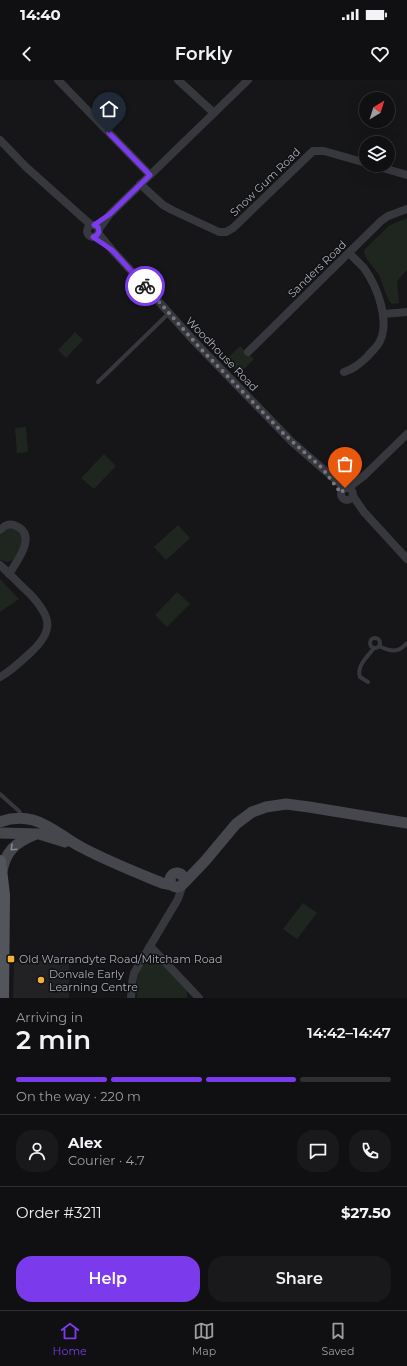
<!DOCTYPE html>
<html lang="en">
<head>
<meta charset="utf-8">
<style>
	:root { --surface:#101012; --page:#19191b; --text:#f1f3f6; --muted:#9c9d9f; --line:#303032; --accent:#7c3aed }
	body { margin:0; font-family:Montserrat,sans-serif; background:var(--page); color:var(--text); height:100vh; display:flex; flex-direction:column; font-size:15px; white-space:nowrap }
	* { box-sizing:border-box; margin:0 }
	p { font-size:13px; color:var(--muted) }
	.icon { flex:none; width:22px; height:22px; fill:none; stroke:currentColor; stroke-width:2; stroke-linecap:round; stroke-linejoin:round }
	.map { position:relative; height:918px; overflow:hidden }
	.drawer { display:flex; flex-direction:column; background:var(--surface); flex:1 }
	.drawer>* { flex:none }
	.needle { width:26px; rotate:38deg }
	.controls { position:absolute; left:359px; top:12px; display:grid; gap:8px }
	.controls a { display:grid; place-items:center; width:36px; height:36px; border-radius:50%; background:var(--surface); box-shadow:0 4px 16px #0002,0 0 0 1px var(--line); font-size:20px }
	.pin { position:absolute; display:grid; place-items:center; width:34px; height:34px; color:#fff; margin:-41px -17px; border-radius:50% 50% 50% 0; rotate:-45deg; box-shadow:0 0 4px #0007 }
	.pin .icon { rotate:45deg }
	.courier { position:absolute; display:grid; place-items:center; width:40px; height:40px; margin:-20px; border:3px solid #7c3aed; border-radius:50%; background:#fff; color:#222; box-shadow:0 1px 5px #0007 }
	.summary em { font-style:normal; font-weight:600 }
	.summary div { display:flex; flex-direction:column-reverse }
	.summary { display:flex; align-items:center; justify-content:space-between; height:68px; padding:0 16px }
	h1 { font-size:26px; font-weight:600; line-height:30px }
	.bar { display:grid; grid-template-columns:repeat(4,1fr); gap:6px 4px; align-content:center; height:48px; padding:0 16px }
	.bar i { height:5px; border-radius:3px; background:var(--line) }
	.bar .on { background:var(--accent) }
	.bar p { grid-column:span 4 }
	.line { display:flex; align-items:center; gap:10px; padding:0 16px; border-top:1px solid var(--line) }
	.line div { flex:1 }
	.round { display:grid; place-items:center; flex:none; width:42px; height:42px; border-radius:16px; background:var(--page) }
	.action { display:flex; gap:8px; margin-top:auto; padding:8px 16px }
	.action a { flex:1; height:46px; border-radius:16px; background:var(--accent); color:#fff; font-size:16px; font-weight:600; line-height:46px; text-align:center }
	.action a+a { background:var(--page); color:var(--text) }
	.status { display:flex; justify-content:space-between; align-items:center; height:28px; padding:0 20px; background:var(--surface); direction:ltr }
	.status svg { height:11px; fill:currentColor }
	header { display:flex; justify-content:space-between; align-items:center; height:52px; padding:0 16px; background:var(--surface); font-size:18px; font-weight:600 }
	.tabs { display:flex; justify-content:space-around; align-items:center; height:56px; border-top:1px solid var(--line); background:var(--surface); font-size:11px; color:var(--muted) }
	.tabs a { display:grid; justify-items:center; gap:2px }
	.tabs .on { color:var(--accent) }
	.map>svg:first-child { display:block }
</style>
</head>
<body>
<div class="status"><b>14:40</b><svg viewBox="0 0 49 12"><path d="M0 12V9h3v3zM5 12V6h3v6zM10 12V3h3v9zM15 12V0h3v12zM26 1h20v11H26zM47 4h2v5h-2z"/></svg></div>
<header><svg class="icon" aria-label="back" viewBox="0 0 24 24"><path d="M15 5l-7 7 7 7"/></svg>Forkly<svg class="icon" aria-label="heart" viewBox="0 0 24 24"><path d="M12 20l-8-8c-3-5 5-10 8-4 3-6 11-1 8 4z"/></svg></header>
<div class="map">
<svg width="407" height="918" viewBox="0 0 407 918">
	<rect width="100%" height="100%" fill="#161618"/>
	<path fill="#222225" d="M69,880V918H13L14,882Z"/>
	<g fill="#1e261f">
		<path d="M407,138V190L397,201L399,223L392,224C386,219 383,203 379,195C374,187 364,179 364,170L390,145Z"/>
		<path d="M75,252L83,260L66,278L58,270Z"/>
		<path d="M240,266L254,279L238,295L234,288L225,281Z"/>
		<path d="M26,347L28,372L17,373L15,348Z"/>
		<path d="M104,374L116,386L94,409L81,398Z"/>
		<path d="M178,445L190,458L166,480L154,467Z"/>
		<path d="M13,448C28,458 22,469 12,481L7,482L0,480V455L7,449Z"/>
		<path d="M0,499L19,519L0,532Z"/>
		<path d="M177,512L190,524L167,547L155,535Z"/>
		<path d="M303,823L317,833L297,859L283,849Z"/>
		<path d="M150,879L158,880L187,910V918H137C136,904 136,886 150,879Z"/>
	</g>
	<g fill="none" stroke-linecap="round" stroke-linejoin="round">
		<g stroke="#37383d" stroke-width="4">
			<path d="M98,302L169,233"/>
			<circle cx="375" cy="563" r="5"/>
			<path d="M379,566C391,572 398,573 407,563"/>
			<path d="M368,602L360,597C356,586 368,576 374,568"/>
			<path d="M0,714L19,731L23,738"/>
		</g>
		<g stroke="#37383d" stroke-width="8">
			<path d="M58,0L150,95"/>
			<path d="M178,0L214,33"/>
			<path d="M0,60L26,87L91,145"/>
			<path d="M372,85L407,95"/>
			<path d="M140,104L163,125L172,130L219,152H226L233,148L313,71H324L366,83"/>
			<circle cx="93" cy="151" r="6"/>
			<path d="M99,149L110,134L248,0"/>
			<path d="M98,153L112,170L136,196L194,261L292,362L345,408"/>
			<path d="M383,234L407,232"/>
			<path d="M248,272L381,141L388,136L407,129"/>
			<path d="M344,292C354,289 359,284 367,277C371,272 376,268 379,263C391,242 377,206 364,188C359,183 354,178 349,173"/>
			<path d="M348,408L365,395L407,354"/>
			<circle cx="347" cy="414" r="6"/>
			<path d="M353,416L364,432L407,479"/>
			<path d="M0,450C4,446 8,443 14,445C39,454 17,481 9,494"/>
			<path d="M0,485C10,494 19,504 29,513C52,537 55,551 29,574C20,582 11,591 0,597"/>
			<path d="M150,866L199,918"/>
			<path d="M131,918L132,903L134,893L178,819L183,804"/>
		</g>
		<g stroke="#45474d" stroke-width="11">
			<path d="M0,742C10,738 22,737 33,740C51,745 65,759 81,767C107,781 135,792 162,803L172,805"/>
			<path d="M0,753L39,754L65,762"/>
			<path d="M2,791C6,771 15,763 34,755"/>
			<circle cx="177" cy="800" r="7"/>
			<path d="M184,803L205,781L236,744L252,732L266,727L286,724L309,727L407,743"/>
		</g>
		<path stroke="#53555c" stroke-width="12" d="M0,781L4,815L3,918"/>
	</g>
	<defs><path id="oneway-chevron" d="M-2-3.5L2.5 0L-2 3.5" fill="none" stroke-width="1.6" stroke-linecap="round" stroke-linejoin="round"/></defs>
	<use stroke="#858993" href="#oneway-chevron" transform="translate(13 768) rotate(137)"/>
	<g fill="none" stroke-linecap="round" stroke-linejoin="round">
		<path stroke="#757880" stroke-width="4" stroke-dasharray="0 7.2" d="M145,206L200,268L285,355L322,388L341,413L345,408"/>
		<path stroke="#7c3aed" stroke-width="5" d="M109,53L150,95L110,134L94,145L98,147L99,152L97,155L93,157L112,170L145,206"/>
	</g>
	<g fill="#f2b134" stroke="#111113" stroke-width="1.5">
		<rect x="7" y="875" width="8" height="8" rx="2"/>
		<circle cx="41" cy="900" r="4"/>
	</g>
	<g text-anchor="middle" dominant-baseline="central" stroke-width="3" stroke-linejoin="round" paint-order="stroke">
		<g font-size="11" fill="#a8adb8" stroke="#111113">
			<text transform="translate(265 102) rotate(-44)">Snow Gum Road</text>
			<text transform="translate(317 189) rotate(-44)">Sanders Road</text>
			<text transform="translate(222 274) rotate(46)">Woodhouse Road</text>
		</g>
		<g font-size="11" fill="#a8adb8" stroke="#111113" text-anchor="start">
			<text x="19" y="879">Old Warrandyte Road/Mitcham Road</text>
			<text x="49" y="894">Donvale Early<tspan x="49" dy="13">Learning Centre</tspan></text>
		</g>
	</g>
</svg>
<div class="controls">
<a><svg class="needle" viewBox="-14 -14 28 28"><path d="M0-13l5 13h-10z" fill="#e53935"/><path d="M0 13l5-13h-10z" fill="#9c9d9f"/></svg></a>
<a><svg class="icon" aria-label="layers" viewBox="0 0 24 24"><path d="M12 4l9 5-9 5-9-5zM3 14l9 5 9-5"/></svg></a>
</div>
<div class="pin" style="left:345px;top:408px;background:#ea580c"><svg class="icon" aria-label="bag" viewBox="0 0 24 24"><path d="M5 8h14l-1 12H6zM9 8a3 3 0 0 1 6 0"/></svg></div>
<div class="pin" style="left:109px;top:53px;background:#1f2937"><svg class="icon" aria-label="home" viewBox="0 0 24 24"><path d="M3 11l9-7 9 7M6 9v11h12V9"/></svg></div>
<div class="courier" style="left:145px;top:206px"><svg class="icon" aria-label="bike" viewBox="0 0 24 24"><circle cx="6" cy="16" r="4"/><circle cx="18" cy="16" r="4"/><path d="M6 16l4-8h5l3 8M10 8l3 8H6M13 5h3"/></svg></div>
</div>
<section class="drawer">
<div class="summary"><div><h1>2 min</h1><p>Arriving in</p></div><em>14:42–14:47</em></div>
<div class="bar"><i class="on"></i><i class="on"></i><i class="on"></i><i></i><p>On the way · 220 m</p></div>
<div class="line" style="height:72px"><a class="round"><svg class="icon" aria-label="person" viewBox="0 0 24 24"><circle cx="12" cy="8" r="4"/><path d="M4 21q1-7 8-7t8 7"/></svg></a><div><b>Alex</b><p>Courier · 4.7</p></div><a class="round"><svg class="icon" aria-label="chat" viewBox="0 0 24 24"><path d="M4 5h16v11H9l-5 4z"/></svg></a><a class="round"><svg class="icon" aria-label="phone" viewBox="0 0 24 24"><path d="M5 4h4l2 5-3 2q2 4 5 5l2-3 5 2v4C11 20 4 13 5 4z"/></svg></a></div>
<div class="line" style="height:52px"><div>Order #3211</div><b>$27.50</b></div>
<div class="action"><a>Help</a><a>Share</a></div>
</section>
<nav class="tabs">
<a class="on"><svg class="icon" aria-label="home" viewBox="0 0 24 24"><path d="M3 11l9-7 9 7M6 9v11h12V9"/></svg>Home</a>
<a><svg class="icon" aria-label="map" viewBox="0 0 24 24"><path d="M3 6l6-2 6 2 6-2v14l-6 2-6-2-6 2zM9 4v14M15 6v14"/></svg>Map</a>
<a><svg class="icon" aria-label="saved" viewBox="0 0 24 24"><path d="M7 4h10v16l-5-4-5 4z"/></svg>Saved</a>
</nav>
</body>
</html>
